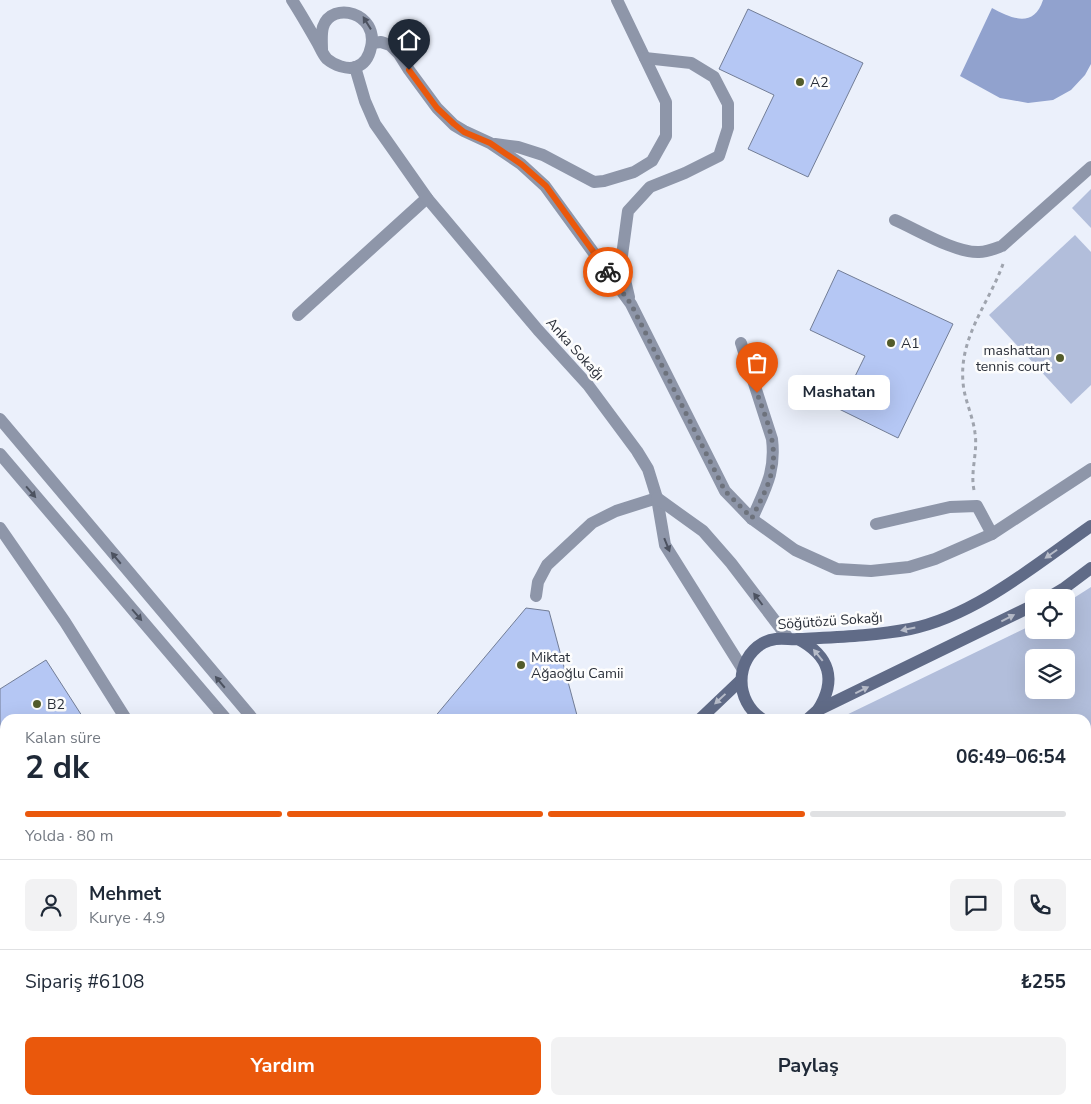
<!DOCTYPE html>
<html lang="tr">
<head>
<meta charset="utf-8">
<style>
	:root { --surface:#fff; --page:#f2f2f3; --text:#1f2937; --muted:#747a83; --line:#e0e1e3; --accent:#ea580c }
	body { margin:0; font-family:"Nunito Sans",sans-serif; background:var(--page); color:var(--text); height:100vh; display:flex; flex-direction:column; font-size:19px; white-space:nowrap }
	* { box-sizing:border-box; margin:0 }
	p { font-size:16px; color:var(--muted) }
	.icon { flex:none; width:28px; height:28px; fill:none; stroke:currentColor; stroke-width:2; stroke-linecap:round; stroke-linejoin:round }
	.map { position:relative; flex:1; overflow:hidden }
	.details { position:absolute; left:0px; top:714px; width:1091px; height:391px; display:flex; flex-direction:column; background:var(--surface); border-radius:15px 15px 0 0; box-shadow:0 5px 20px #0002 }
	.details>* { flex:none }
	.controls { position:absolute; left:1025px; top:589px; display:grid; gap:10px }
	.controls a { display:grid; place-items:center; width:50px; height:50px; border-radius:8px; background:var(--surface); box-shadow:0 5px 20px #0002; font-size:25px }
	.pin { position:absolute; display:grid; place-items:center; width:42px; height:42px; color:#fff; margin:-51px -21px; border-radius:50% 50% 50% 0; rotate:-45deg; box-shadow:0 0 5px #0007 }
	.pin .icon { rotate:45deg }
	.courier { position:absolute; display:grid; place-items:center; width:50px; height:50px; margin:-25px; border:4px solid #ea580c; border-radius:50%; background:#fff; color:#222; box-shadow:0 1px 6px #0007 }
	.bubble { position:absolute; height:35px; border-radius:8px; background:var(--surface); box-shadow:0 5px 20px #0002; font-size:16px; font-weight:700; line-height:35px; text-align:center }
	.summary em { font-style:normal; font-weight:700 }
	.summary div { display:flex; flex-direction:column-reverse }
	.summary { display:flex; align-items:center; justify-content:space-between; height:85px; padding:0 25px }
	h1 { font-size:32px; font-weight:700; line-height:38px }
	.bar { display:grid; grid-template-columns:repeat(4,1fr); gap:8px 5px; align-content:center; height:60px; padding:0 25px }
	.bar i { height:6px; border-radius:4px; background:var(--line) }
	.bar .selected { background:var(--accent) }
	.bar p { grid-column:span 4 }
	.line { display:flex; align-items:center; gap:12px; padding:0 25px; border-top:1px solid var(--line) }
	.line div { flex:1 }
	.round { display:grid; place-items:center; flex:none; width:52px; height:52px; border-radius:8px; background:var(--page) }
	.button { display:flex; gap:10px; margin-top:auto; padding:10px 25px }
	.button a { flex:1; height:58px; border-radius:8px; background:var(--accent); color:#fff; font-size:20px; font-weight:700; line-height:58px; text-align:center }
	.button a+a { background:var(--page); color:var(--text) }
	.map>svg:first-child { display:block }
</style>
</head>
<body>
<div class="map">
<svg width="1091" height="1104" viewBox="0 0 1091 1104">
	<rect width="100%" height="100%" fill="#ebf0fb"/>
	<g fill="#b2bedb" fill-rule="evenodd">
		<path d="M1091,189V228L1072,208Z"/>
		<path d="M1075,235L1091,252V385L1071,404L989,315Z"/>
		<path d="M1091,587V1095L1083,1104H628L633,1100H1086V719H838L1034,624V630H1066V603ZM1034,658H1066V690H1034Z"/>
	</g>
	<path fill="#91a2ce" d="M1043,0H1091V64L1085,75L1071,90L1053,100L1028,103L1000,98L960,76L992,8C1012,19 1034,28 1043,0Z"/>
	<g fill="#b5c7f4" stroke="#727d96">
		<path d="M748,9L863,63L808,177L748,149L774,95L719,69Z"/>
		<path d="M838,270L953,324L898,438L839,409L865,356L810,330Z"/>
		<path d="M526,608L549,611L578,719H433Z"/>
		<path d="M46,660L84,719H5V763L0,755V689Z"/>
	</g>
	<g fill="none" stroke-linecap="round" stroke-linejoin="round">
		<path stroke="#9fa4ae" stroke-width="3" stroke-dasharray="4 4" stroke-linecap="butt" d="M974,490C970,472 978,452 975,433C973,416 964,399 963,382C959,337 989,303 1003,264"/>
		<g stroke="#8e96a9" stroke-width="12">
			<path d="M372,43L381,42L390,45L399,54L409,70L437,108L454,125L464,131L490,143L521,164L545,186L631,304L725,491L752,519L795,550L837,569L871,571L909,567L935,559L992,534L1091,469"/>
			<path d="M495,144L518,147L543,155L594,182L604,181L634,172L652,161L666,136V102L617,0"/>
			<path d="M895,220C918,230 955,253 979,252C987,252 994,249 1002,246L1091,167"/>
			<path d="M629,297L621,263L628,211L650,187L685,173L719,156L728,128V104L714,77L691,63L645,58"/>
			<path d="M298,315L427,198"/>
			<path d="M741,343L772,439C776,472 765,489 752,519"/>
			<path d="M876,524L950,507L977,506L992,534"/>
			<path d="M0,528L65,622L126,719"/>
			<path d="M536,596L538,582L547,565L592,523L616,511L657,498"/>
			<path d="M0,833L5,839"/>
			<path d="M6,1104L11,1100"/>
		</g>
		<g stroke="#8e96a9" stroke-width="12">
			<path d="M292,0C301,14 309,28 317,42C320,47 323,55 327,59C334,65 347,70 356,67C365,64 369,57 371,47C379,13 332,0 323,27C321,34 322,42 322,50"/>
			<path d="M355,67L365,101L375,124L427,198L538,330L588,385L637,451L648,469L657,498L665,545L742,668"/>
			<path d="M0,419L253,719"/>
			<path d="M0,454L226,719"/>
			<path d="M657,498L703,531L731,563L788,638"/>
			<path d="M194,1104L197,1100"/>
		</g>
		<g stroke="#606b87" stroke-width="12">
			<path d="M1048,598L1063,589L1091,568"/>
			<path d="M798,639C830,656 837,680 818,710"/>
			<path d="M700,719L741,680"/>
			<path d="M762,719C735,701 734,660 763,643C776,636 787,640 800,639C837,637 874,636 910,629C975,616 1038,563 1091,526"/>
			<path d="M808,719L818,710L1034,605"/>
			<path d="M232,1104L236,1100"/>
			<path d="M276,1104L281,1100"/>
		</g>
	</g>
	<defs><path id="oneway-solid" d="M-6-.8H1V-3.2L6.5 0L1 3.2V.8H-6Z" transform="scale(1.25)"/></defs>
	<g fill="#4c5260">
		<use href="#oneway-solid" transform="translate(367 23) rotate(-122)"/>
		<use href="#oneway-solid" transform="translate(31 492) rotate(49)"/>
		<use href="#oneway-solid" transform="translate(667 545) rotate(68)"/>
		<use href="#oneway-solid" transform="translate(116 558) rotate(-130)"/>
		<use href="#oneway-solid" transform="translate(758 599) rotate(-127)"/>
		<use href="#oneway-solid" transform="translate(137 615) rotate(49)"/>
		<use href="#oneway-solid" transform="translate(220 682) rotate(-130)"/>
	</g>
	<g fill="#b6bbc8">
		<use href="#oneway-solid" transform="translate(1051 554) rotate(145)"/>
		<use href="#oneway-solid" transform="translate(1008 618) rotate(-27)"/>
		<use href="#oneway-solid" transform="translate(908 629) rotate(168)"/>
		<use href="#oneway-solid" transform="translate(818 655) rotate(-129)"/>
		<use href="#oneway-solid" transform="translate(862 690) rotate(-26)"/>
		<use href="#oneway-solid" transform="translate(720 699) rotate(137)"/>
	</g>
	<g fill="none" stroke-linecap="round" stroke-linejoin="round">
		<path stroke="#6d727c" stroke-width="5" stroke-dasharray="0 9" d="M608,272L631,304L725,491L752,518C760,501 771,483 773,464C776,440 765,416 757,393"/>
		<path stroke="#ea580c" stroke-width="6" d="M409,70L437,108L454,124L464,132L490,143L521,164L546,186L608,272"/>
	</g>
	<g fill="#535c2b" stroke="#fdfdfd" stroke-width="2">
		<circle cx="800" cy="82" r="5"/>
		<circle cx="891" cy="343" r="5"/>
		<circle cx="1060" cy="358" r="5"/>
		<circle cx="521" cy="665" r="5"/>
		<circle cx="37" cy="704" r="5"/>
	</g>
	<g text-anchor="middle" dominant-baseline="central" stroke-width="5" stroke-linejoin="round" paint-order="stroke">
		<g font-size="14" fill="#292e38" stroke="#fdfdfd" text-anchor="start">
			<text x="810" y="82">A2</text>
			<text x="901" y="343">A1</text>
			<text x="1050" y="350" text-anchor="end">mashattan<tspan x="1050" dy="16">tennis court</tspan></text>
			<text x="531" y="657">Miktat<tspan x="531" dy="16">Ağaoğlu Camii</tspan></text>
			<text x="47" y="704">B2</text>
		</g>
		<g font-size="14" fill="#292e38" stroke="#fdfdfd">
			<text transform="translate(575 349) rotate(48)">Anka Sokağı</text>
			<text transform="translate(830 621) rotate(-4)">Söğütözü Sokağı</text>
		</g>
	</g>
</svg>
<div class="controls">
<a><svg class="icon" aria-label="locate" viewBox="0 0 24 24"><circle cx="12" cy="12" r="6"/><path d="M12 2v4M12 18v4M2 12h4M18 12h4"/></svg></a>
<a><svg class="icon" aria-label="layers" viewBox="0 0 24 24"><path d="M12 4l9 5-9 5-9-5zM3 14l9 5 9-5"/></svg></a>
</div>
<div class="pin" style="left:757px;top:393px;background:#ea580c"><svg class="icon" aria-label="bag" viewBox="0 0 24 24"><path d="M5 8h14l-1 12H6zM9 8a3 3 0 0 1 6 0"/></svg></div>
<div class="pin" style="left:409px;top:70px;background:#1f2937"><svg class="icon" aria-label="home" viewBox="0 0 24 24"><path d="M3 11l9-7 9 7M6 9v11h12V9"/></svg></div>
<div class="courier" style="left:608px;top:272px"><svg class="icon" aria-label="bike" viewBox="0 0 24 24"><circle cx="6" cy="16" r="4"/><circle cx="18" cy="16" r="4"/><path d="M6 16l4-8h5l3 8M10 8l3 8H6M13 5h3"/></svg></div>
<div class="bubble" style="left:788px;top:375px;width:102px">Mashatan</div>
<section class="details">
<div class="summary"><div><h1>2 dk</h1><p>Kalan süre</p></div><em>06:49–06:54</em></div>
<div class="bar"><i class="selected"></i><i class="selected"></i><i class="selected"></i><i></i><p>Yolda · 80 m</p></div>
<div class="line" style="height:90px"><a class="round"><svg class="icon" aria-label="person" viewBox="0 0 24 24"><circle cx="12" cy="8" r="4"/><path d="M4 21q1-7 8-7t8 7"/></svg></a><div><b>Mehmet</b><p>Kurye · 4.9</p></div><a class="round"><svg class="icon" aria-label="chat" viewBox="0 0 24 24"><path d="M4 5h16v11H9l-5 4z"/></svg></a><a class="round"><svg class="icon" aria-label="phone" viewBox="0 0 24 24"><path d="M5 4h4l2 5-3 2q2 4 5 5l2-3 5 2v4C11 20 4 13 5 4z"/></svg></a></div>
<div class="line" style="height:65px"><div>Sipariş #6108</div><b>₺255</b></div>
<div class="button"><a>Yardım</a><a>Paylaş</a></div>
</section>
</div>
</body>
</html>
